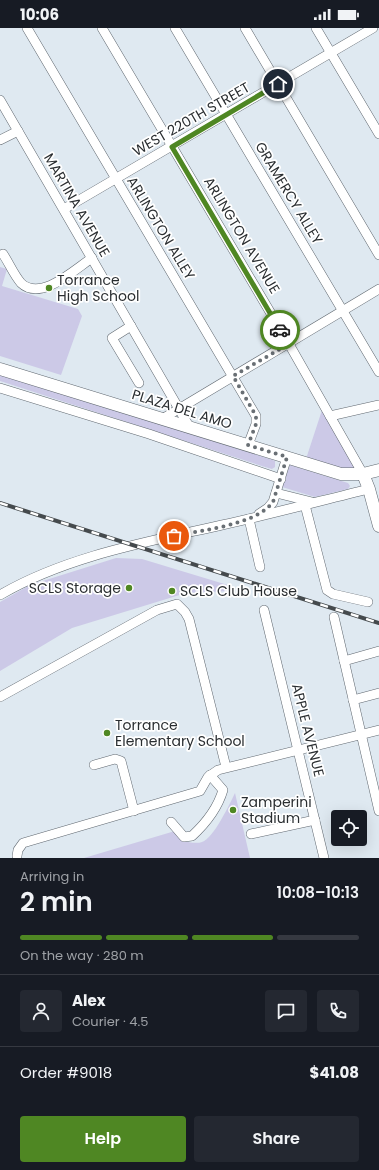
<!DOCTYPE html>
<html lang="en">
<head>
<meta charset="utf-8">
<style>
	:root { --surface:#171b24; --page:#242831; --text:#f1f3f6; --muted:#9ea1a6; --line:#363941; --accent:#4f8723 }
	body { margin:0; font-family:Poppins,sans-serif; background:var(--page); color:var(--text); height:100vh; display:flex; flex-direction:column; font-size:15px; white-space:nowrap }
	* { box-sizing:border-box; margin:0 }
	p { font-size:13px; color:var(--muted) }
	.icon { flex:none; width:22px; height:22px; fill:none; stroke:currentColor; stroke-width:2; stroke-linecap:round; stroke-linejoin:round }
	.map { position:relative; height:830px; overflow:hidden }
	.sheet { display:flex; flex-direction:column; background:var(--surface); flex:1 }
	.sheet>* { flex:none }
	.tools { position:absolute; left:331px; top:782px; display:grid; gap:8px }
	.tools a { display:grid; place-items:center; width:36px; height:36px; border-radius:4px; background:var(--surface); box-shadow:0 4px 16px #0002; font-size:20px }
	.pin { position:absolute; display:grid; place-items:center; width:34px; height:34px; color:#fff; margin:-17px; border:2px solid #fff; border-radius:50%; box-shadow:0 1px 4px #0007 }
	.courier { position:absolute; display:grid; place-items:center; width:40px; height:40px; margin:-20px; border:3px solid #4f8723; border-radius:50%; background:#fff; color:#222; box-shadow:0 1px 5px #0007 }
	.headline em { font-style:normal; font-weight:600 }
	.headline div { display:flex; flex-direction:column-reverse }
	.headline { display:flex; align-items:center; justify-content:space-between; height:68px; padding:0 20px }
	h1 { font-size:26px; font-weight:600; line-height:30px }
	.bar { display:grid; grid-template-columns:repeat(4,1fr); gap:6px 4px; align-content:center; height:48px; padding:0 20px }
	.bar i { height:5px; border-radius:3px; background:var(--line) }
	.bar .current { background:var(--accent) }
	.bar p { grid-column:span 4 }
	.line { display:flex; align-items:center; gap:10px; padding:0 20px; border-top:1px solid var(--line) }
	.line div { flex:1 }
	.round { display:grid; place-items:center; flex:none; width:42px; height:42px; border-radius:4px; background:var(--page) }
	.button { display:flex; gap:8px; margin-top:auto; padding:8px 20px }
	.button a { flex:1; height:46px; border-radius:4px; background:var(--accent); color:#fff; font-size:16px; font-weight:600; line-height:46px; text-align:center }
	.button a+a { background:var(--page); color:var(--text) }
	.status { display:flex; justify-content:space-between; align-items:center; height:28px; padding:0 20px; background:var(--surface); direction:ltr }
	.status svg { height:11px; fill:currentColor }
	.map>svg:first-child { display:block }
</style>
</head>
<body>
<div class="status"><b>10:06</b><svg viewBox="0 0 49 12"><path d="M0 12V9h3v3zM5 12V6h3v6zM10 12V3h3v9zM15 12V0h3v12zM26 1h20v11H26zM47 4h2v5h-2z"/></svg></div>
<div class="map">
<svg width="379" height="830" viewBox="0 0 379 830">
	<rect width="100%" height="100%" fill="#dfe9f1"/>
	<g fill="#ccc9e7">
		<path d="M0,239L7,241L2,258L78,281L82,288L61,347L0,328Z"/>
		<path d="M0,346L270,431L275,433V439L272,441L265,439L0,353Z"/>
		<path d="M323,379L361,445L305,434Z"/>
		<path d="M290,437L348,455L350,458L348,461L315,469L282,459Z"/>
		<path d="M116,530L142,531L231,558L230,563L186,565L72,600L0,643V574L30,557Z"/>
		<path d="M235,765L250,830H84L175,803L183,813C188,814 197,816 202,814C214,810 229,777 235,765Z"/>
	</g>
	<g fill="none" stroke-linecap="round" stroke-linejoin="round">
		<defs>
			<g id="minor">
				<path d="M27,0L256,388V396L248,417"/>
				<path d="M102,0L289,316L363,446"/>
				<path d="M175,0L379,344"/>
				<path d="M245,0L379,227"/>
				<path d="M316,0L379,106"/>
				<path d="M0,72L190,400"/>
				<path d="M0,112L18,103"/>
				<path d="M64,181L373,0"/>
				<path d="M3,226C9,235 14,247 21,255C41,274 75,241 92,230"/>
				<path d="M131,298L112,310L139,355"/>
				<path d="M0,360L149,406L281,451"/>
				<path d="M330,388L379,377"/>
				<path d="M162,391L379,261"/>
				<path d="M276,465L312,474"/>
				<path d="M305,477L327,562L333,566L368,574"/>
				<path d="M259,486L268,480L273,474L287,429"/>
				<path d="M249,491L260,539"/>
				<path d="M0,567C67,528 147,514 222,497C271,486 320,473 369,461"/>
				<path d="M264,582L324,830"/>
				<path d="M334,589L379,783"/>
				<path d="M344,633L379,623"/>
				<path d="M0,669L157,582L177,576L185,584L189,591L226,739"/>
				<path d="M353,672L379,665"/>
				<path d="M94,737L115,731L121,733L134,783"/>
				<path d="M171,794L184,809L192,808C205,796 218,779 223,762L210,747"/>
				<path d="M251,806L315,792"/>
				<path d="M17,828L18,822L23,815L200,763L208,749L218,742L379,702"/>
			</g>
			<g id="major">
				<path d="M0,341L341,446H363L379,442"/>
				<path d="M363,446L369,461L379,498"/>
			</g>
		</defs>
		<use href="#minor" stroke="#606870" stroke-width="10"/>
		<use href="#major" stroke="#606870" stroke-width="13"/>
		<use href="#minor" stroke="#fff" stroke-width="9"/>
		<use href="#major" stroke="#fff" stroke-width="12"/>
		<defs>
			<path id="rail" d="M0,475L379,595"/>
		</defs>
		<use href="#rail" stroke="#454a4d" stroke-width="4"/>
		<use href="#rail" stroke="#fff" stroke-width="2.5" stroke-dasharray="8" stroke-linecap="butt"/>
	</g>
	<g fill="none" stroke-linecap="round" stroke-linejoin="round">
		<path stroke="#696f74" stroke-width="4" stroke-dasharray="0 7.2" d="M174,508C202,502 256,497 273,474L287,429L248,417L256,396V388L233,348L289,316L280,302"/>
		<path stroke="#4f8723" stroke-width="5" d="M278,56L172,119L280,302"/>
	</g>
	<g fill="#4f8723" stroke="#fff" stroke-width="1.5">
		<circle cx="49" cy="260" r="4"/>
		<circle cx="129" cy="560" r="4"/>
		<circle cx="172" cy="563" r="4"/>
		<circle cx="107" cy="705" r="4"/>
		<circle cx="233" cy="782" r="4"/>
	</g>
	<g text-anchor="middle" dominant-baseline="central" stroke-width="3.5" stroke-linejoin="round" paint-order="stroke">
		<g font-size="14" fill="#2a2e31" stroke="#fff">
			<text transform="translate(191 91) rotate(-30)">WEST 220TH STREET</text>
			<text transform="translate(289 165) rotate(59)">GRAMERCY ALLEY</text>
			<text transform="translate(77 177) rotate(60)">MARTINA AVENUE</text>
			<text transform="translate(161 200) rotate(59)">ARLINGTON ALLEY</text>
			<text transform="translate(242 207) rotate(59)">ARLINGTON AVENUE</text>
			<text transform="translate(182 381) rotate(17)">PLAZA DEL AMO</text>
			<text transform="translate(308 702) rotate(76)">APPLE AVENUE</text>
		</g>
		<g font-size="14" fill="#2a2e31" stroke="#fff" text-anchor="start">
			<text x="57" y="252">Torrance<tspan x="57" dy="16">High School</tspan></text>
			<text x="121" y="560" text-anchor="end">SCLS Storage</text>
			<text x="180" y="563">SCLS Club House</text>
			<text x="115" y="697">Torrance<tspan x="115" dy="16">Elementary School</tspan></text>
			<text x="241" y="774">Zamperini<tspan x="241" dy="16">Stadium</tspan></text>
		</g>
	</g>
</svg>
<div class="tools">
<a><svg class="icon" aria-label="locate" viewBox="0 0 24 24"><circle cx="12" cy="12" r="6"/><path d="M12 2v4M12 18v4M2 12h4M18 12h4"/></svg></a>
</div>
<div class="pin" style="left:174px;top:508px;background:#ea580c"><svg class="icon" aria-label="bag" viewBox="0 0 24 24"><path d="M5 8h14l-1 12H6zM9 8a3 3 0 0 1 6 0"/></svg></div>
<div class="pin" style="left:278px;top:56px;background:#1f2937"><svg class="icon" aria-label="home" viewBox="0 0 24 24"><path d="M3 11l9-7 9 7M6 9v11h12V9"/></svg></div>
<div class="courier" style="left:280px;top:302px"><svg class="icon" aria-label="car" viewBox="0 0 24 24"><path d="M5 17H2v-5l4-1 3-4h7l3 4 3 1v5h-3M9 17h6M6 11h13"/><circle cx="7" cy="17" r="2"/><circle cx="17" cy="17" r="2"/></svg></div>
</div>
<section class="sheet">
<div class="headline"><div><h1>2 min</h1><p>Arriving in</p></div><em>10:08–10:13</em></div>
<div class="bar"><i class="current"></i><i class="current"></i><i class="current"></i><i></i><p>On the way · 280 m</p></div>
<div class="line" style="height:72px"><a class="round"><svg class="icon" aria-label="person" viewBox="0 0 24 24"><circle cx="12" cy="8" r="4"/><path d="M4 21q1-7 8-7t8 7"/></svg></a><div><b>Alex</b><p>Courier · 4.5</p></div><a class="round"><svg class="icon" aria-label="chat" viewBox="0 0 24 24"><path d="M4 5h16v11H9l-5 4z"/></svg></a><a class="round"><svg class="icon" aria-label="phone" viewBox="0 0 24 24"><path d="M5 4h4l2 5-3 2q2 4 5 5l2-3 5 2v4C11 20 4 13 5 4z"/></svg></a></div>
<div class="line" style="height:52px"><div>Order #9018</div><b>$41.08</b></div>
<div class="button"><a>Help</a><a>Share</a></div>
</section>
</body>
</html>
